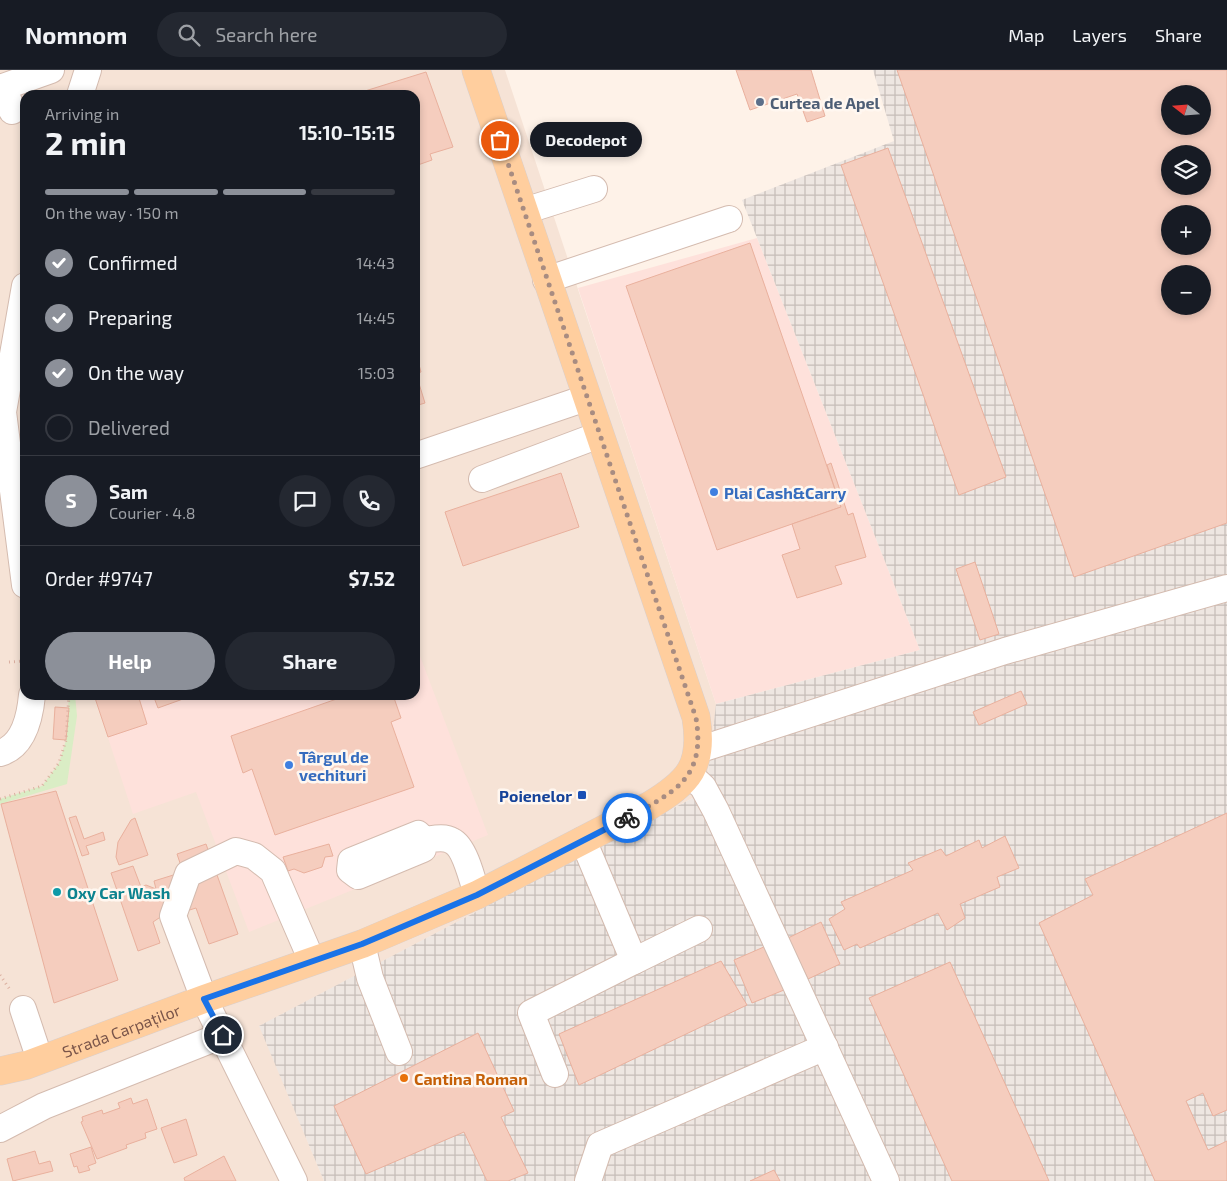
<!DOCTYPE html>
<html lang="en">
<head>
<meta charset="utf-8">
<style>
	:root { --surface:#171b24; --page:#242831; --text:#f1f3f6; --muted:#9ea1a6; --line:#363941; --accent:#8c9099 }
	body { margin:0; font-family:"Exo 2",sans-serif; background:var(--page); color:var(--text); height:100vh; display:flex; flex-direction:column; font-size:19px; white-space:nowrap }
	* { box-sizing:border-box; margin:0 }
	p { font-size:16px; color:var(--muted) }
	.icon { flex:none; width:28px; height:28px; fill:none; stroke:currentColor; stroke-width:2; stroke-linecap:round; stroke-linejoin:round }
	.map { position:relative; flex:1; overflow:hidden }
	.details { position:absolute; left:20px; top:20px; width:400px; height:610px; display:flex; flex-direction:column; background:var(--surface); border-radius:15px; box-shadow:0 2px 8px #0003 }
	.details>* { flex:none }
	.needle { width:32px; rotate:287deg }
	.buttons { position:absolute; left:1161px; top:15px; display:grid; gap:10px }
	.buttons a { display:grid; place-items:center; width:50px; height:50px; border-radius:50%; background:var(--surface); box-shadow:0 2px 8px #0003; font-size:25px }
	.pin { position:absolute; display:grid; place-items:center; width:42px; height:42px; color:#fff; margin:-21px; border:2px solid #fff; border-radius:50%; box-shadow:0 1px 5px #0007 }
	.courier { position:absolute; display:grid; place-items:center; width:50px; height:50px; margin:-25px; border:4px solid #1a73e8; border-radius:50%; background:#fff; color:#222; box-shadow:0 1px 6px #0007 }
	.bubble { position:absolute; height:35px; border-radius:18px; background:var(--surface); box-shadow:0 2px 8px #0003; font-size:16px; font-weight:700; line-height:35px; text-align:center }
	.head em { font-style:normal; font-weight:700 }
	.head div { display:flex; flex-direction:column-reverse }
	.head { display:flex; align-items:center; justify-content:space-between; height:85px; padding:0 25px }
	h1 { font-size:32px; font-weight:700; line-height:38px }
	.bar { display:grid; grid-template-columns:repeat(4,1fr); gap:8px 5px; align-content:center; height:60px; padding:0 25px }
	.bar i { height:6px; border-radius:4px; background:var(--line) }
	.bar .current { background:var(--accent) }
	.bar p { grid-column:span 4 }
	.line { display:flex; align-items:center; gap:12px; padding:0 25px; border-top:1px solid var(--line) }
	.line div { flex:1 }
	.round { display:grid; place-items:center; flex:none; width:52px; height:52px; border-radius:26px; background:var(--page) }
	ol { padding:0 25px; list-style:none }
	li { display:flex; align-items:center; gap:15px; height:55px }
	li p { margin-inline-start:auto }
	li .icon { padding:5px; border-radius:50%; background:var(--accent); color:#fff; stroke-width:4 }
	li:last-child { color:var(--muted) }
	li i { width:28px; height:28px; border:2px solid var(--line); border-radius:50% }
	.button { display:flex; gap:10px; margin-top:auto; padding:10px 25px }
	.button a { flex:1; height:58px; border-radius:30px; background:var(--accent); color:#fff; font-size:20px; font-weight:700; line-height:58px; text-align:center }
	.button a+a { background:var(--page); color:var(--text) }
	header { display:flex; align-items:center; gap:30px; box-sizing:border-box; height:70px; padding:0 25px; background:var(--surface); border-bottom:1px solid var(--line) }
	header strong { font-size:24px }
	nav { display:flex; gap:28px; margin-inline-start:auto; font-size:18px }
	.search { width:350px; height:45px; background:var(--page); display:flex; align-items:center; gap:12px; box-sizing:border-box; padding:0 18px; border-radius:28px; color:var(--muted); font-size:19px }
	.map>svg:first-child { display:block }
</style>
</head>
<body>
<header>
<strong>Nomnom</strong>
<div class="search"><svg class="icon" aria-label="search" viewBox="0 0 24 24"><circle cx="10" cy="10" r="6"/><path d="M15 15l6 6"/></svg>Search here</div>
<nav><a>Map</a><a>Layers</a><a>Share</a></nav>
</header>
<div class="map">
<svg width="1227" height="1111" viewBox="0 0 1227 1111">
	<defs>
		<pattern id="industrial-grid" width="8" height="8" patternUnits="userSpaceOnUse" patternTransform="scale(1.25)"><rect width="8" height="8" fill="#eee6e1"/><path d="M0 4h8M4 0v8" fill="none" stroke="#c6bdb8"/></pattern>
	</defs>
	<rect width="100%" height="100%" fill="#fef2e8"/>
	<path fill="#f6e3d6" fill-rule="evenodd" d="M0,0H505L716,634L706,721L260,956L324,1111H0ZM25,25H415V625H25Z"/>
	<g fill="#fee1db">
		<path d="M757,168L920,580L716,634L578,218Z"/>
		<path d="M415,573L488,765L249,862L196,722L133,744L94,625H415Z"/>
	</g>
	<path fill="url(#industrial-grid)" fill-rule="evenodd" d="M873,0H1227V1111H324L259,956L706,721L716,634L920,580L742,130L894,71ZM1170,24H1202V56H1170ZM1170,84H1202V116H1170ZM1170,144H1202V176H1170ZM1170,204H1202V236H1170Z"/>
	<path fill="#daedc5" d="M69,625H75L77,646L67,714L0,734V729L42,716L59,693L66,670Z"/>
	<g fill="#f5cdbe" stroke="#e9b09d" fill-rule="evenodd">
		<path d="M736,0H811L825,46L807,52L797,24L750,40Z"/>
		<path d="M897,0H1227V453L1074,507ZM1170,24H1202V56H1170ZM1170,84H1202V116H1170ZM1170,144H1202V176H1170ZM1170,204H1202V236H1170Z"/>
		<path d="M426,2L453,77L430,84L432,90L415,96V25H366L365,21Z"/>
		<path d="M888,78L1006,407L959,425L841,95Z"/>
		<path d="M750,173L841,437L717,480L626,216Z"/>
		<path d="M415,291H418L421,302L416,304L425,333L415,336Z"/>
		<path d="M831,393L848,445L853,443L866,487L835,496L842,514L797,528L782,485L800,479L792,454L841,437L827,395Z"/>
		<path d="M561,403L579,457L463,496L445,442Z"/>
		<path d="M975,492L999,564L980,570L956,499Z"/>
		<path d="M1021,621L1027,634L979,655L973,642Z"/>
		<path d="M94,625H138L147,654L108,667Z"/>
		<path d="M153,625H181L183,629L158,638Z"/>
		<path d="M348,625H393L401,648L391,652L414,717L275,765L252,699L243,703L231,666Z"/>
		<path d="M55,637L69,638L66,670L53,669Z"/>
		<path d="M56,721L118,910L54,933L1,734Z"/>
		<path d="M1227,743V1040L1213,1046L1203,1023L1186,1031L1208,1080L1227,1071V1111H1155L1039,853L1093,825L1085,809Z"/>
		<path d="M76,746L84,769L103,762L105,770L86,776L89,784L82,786L69,748Z"/>
		<path d="M135,748L148,785L119,795L116,787L118,772L131,750Z"/>
		<path d="M1005,766L1019,798L997,807L1000,817L960,834L965,848L947,860L938,843L860,878L857,874L844,880L829,849L845,839L841,832L913,800L908,793L941,779L946,786L979,770L982,778Z"/>
		<path d="M206,774L238,864L209,874L196,838L167,847L162,846L153,852L160,873L138,881L111,803L133,796L141,817L146,815L156,819L154,811L183,802L177,784Z"/>
		<path d="M329,774L333,786L325,787L322,797L304,803L294,799L288,801L283,787Z"/>
		<path d="M821,852L840,894L808,909L788,868Z"/>
		<path d="M766,876L784,920L752,933L734,890Z"/>
		<path d="M721,891L747,935L579,1015L559,964Z"/>
		<path d="M950,892L1049,1111H952L869,928Z"/>
		<path d="M478,963L514,1041L501,1047L528,1103L508,1111H487L464,1062L366,1104L334,1036Z"/>
		<path d="M131,1028L133,1034L147,1029L157,1059L145,1063L146,1068L126,1075L127,1078L97,1089L81,1052L83,1051L82,1047L102,1040L103,1044L120,1038L118,1033Z"/>
		<path d="M186,1049L197,1085L174,1093L161,1058Z"/>
		<path d="M91,1077L96,1093L88,1096L90,1100L79,1103L77,1096L74,1097L70,1084Z"/>
		<path d="M35,1081L39,1094L50,1091L53,1101L13,1111L7,1089Z"/>
		<path d="M224,1086L236,1111H185L184,1108Z"/>
		<path d="M774,1100L780,1111H750Z"/>
	</g>
	<g fill="none" stroke-linecap="round" stroke-linejoin="round">
		<defs>
			<g id="minor">
				<path d="M4,17L12,41"/>
				<path d="M0,18L51,0"/>
				<path d="M80,25L88,0"/>
				<path d="M524,141L594,119"/>
				<path d="M546,210L729,149"/>
				<path d="M25,216L3,342L25,515"/>
				<path d="M415,386L586,328"/>
				<path d="M482,409L599,365"/>
				<path d="M698,680L1005,581L1227,518"/>
				<path d="M0,683C24,676 30,647 32,625"/>
				<path d="M690,705L703,717L716,741L886,1111"/>
				<path d="M424,770L423,779L358,806L350,800L351,791L418,764L424,770C433,769 444,766 452,771C465,777 473,812 477,825"/>
				<path d="M362,874L370,908L399,982"/>
				<path d="M634,891L699,859"/>
				<path d="M23,939L40,990"/>
				<path d="M555,1004L531,943L634,891L583,770"/>
				<path d="M0,1059L44,1036L223,965"/>
				<path d="M294,1111L204,929L173,846L188,804L236,781L254,786L273,801L312,891"/>
				<path d="M588,1111L600,1075L825,977"/>
			</g>
			<g id="major">
				<path id="s1" d="M0,1001L27,995L204,929L362,874L477,825L649,736C689,712 704,696 696,647L476,0"/>
			</g>
		</defs>
		<use href="#minor" stroke="#d4bbaf" stroke-width="28"/>
		<use href="#major" stroke="#dacfcc" stroke-width="29"/>
		<g stroke="#dbafa0" stroke-width="3" stroke-dasharray="1 4" stroke-linecap="butt">
			<path d="M9,592L25,591"/>
			<path d="M0,729L42,716L59,693L66,670L69,625"/>
			<path d="M0,905L11,921"/>
		</g>
		<use href="#minor" stroke="#fff" stroke-width="26"/>
		<use href="#major" stroke="#ffce9e" stroke-width="28"/>
	</g>
	<g fill="none" stroke-linecap="round" stroke-linejoin="round">
		<path stroke="#a88c81" stroke-width="5" stroke-dasharray="0 9" d="M500,70L696,648C706,709 674,722 627,748"/>
		<path stroke="#1a73e8" stroke-width="6" d="M223,965L204,929L362,874L477,825L627,748"/>
	</g>
	<circle fill="#5c6f8a" stroke="#fff7f0" stroke-width="2" cx="760" cy="32" r="5"/>
	<g fill="#3f7fe0" stroke="#fff7f0" stroke-width="2">
		<circle cx="714" cy="422" r="5"/>
		<circle cx="289" cy="695" r="5"/>
	</g>
	<rect fill="#1a4fb4" stroke="#fff7f0" stroke-width="2" x="577" y="720" width="10" height="10" rx="2.5"/>
	<circle fill="#0f9aa8" stroke="#fff7f0" stroke-width="2" cx="57" cy="822" r="5"/>
	<circle fill="#e8710a" stroke="#fff7f0" stroke-width="2" cx="404" cy="1008" r="5"/>
	<g text-anchor="middle" dominant-baseline="central" stroke-width="5" stroke-linejoin="round" paint-order="stroke">
		<g font-size="16" font-weight="bold" fill="#4e5e75" stroke="#fff7f0" text-anchor="start">
			<text x="770" y="32">Curtea de Apel</text>
		</g>
		<g font-size="16" font-weight="bold" fill="#366cbe" stroke="#fff7f0" text-anchor="start">
			<text x="724" y="422">Plai Cash&amp;Carry</text>
			<text x="299" y="686">Târgul de<tspan x="299" dy="18">vechituri</tspan></text>
		</g>
		<g font-size="16" font-weight="bold" fill="#164399" stroke="#fff7f0" text-anchor="end">
			<text x="572" y="725">Poienelor</text>
		</g>
		<g font-size="16" font-weight="bold" fill="#0d838f" stroke="#fff7f0" text-anchor="start">
			<text x="67" y="822">Oxy Car Wash</text>
		</g>
		<g font-size="16" fill="#7a554a" stroke="#fff7f0">
			<text stroke="none"><textPath href="#s1" startOffset="128">Strada Carpaților</textPath></text>
		</g>
		<g font-size="16" font-weight="bold" fill="#c56008" stroke="#fff7f0" text-anchor="start">
			<text x="414" y="1008">Cantina Roman</text>
		</g>
	</g>
</svg>
<div class="buttons">
<a><svg class="needle" viewBox="-14 -14 28 28"><path d="M0-13l5 13h-10z" fill="#e53935"/><path d="M0 13l5-13h-10z" fill="#9ea1a6"/></svg></a>
<a><svg class="icon" aria-label="layers" viewBox="0 0 24 24"><path d="M12 4l9 5-9 5-9-5zM3 14l9 5 9-5"/></svg></a>
<a>+</a>
<a>−</a>
</div>
<div class="pin" style="left:500px;top:70px;background:#ea580c"><svg class="icon" aria-label="bag" viewBox="0 0 24 24"><path d="M5 8h14l-1 12H6zM9 8a3 3 0 0 1 6 0"/></svg></div>
<div class="pin" style="left:223px;top:965px;background:#1f2937"><svg class="icon" aria-label="home" viewBox="0 0 24 24"><path d="M3 11l9-7 9 7M6 9v11h12V9"/></svg></div>
<div class="courier" style="left:627px;top:748px"><svg class="icon" aria-label="bike" viewBox="0 0 24 24"><circle cx="6" cy="16" r="4"/><circle cx="18" cy="16" r="4"/><path d="M6 16l4-8h5l3 8M10 8l3 8H6M13 5h3"/></svg></div>
<div class="bubble" style="left:530px;top:52px;width:112px">Decodepot</div>
<section class="details">
<div class="head"><div><h1>2 min</h1><p>Arriving in</p></div><em>15:10–15:15</em></div>
<div class="bar"><i class="current"></i><i class="current"></i><i class="current"></i><i></i><p>On the way · 150 m</p></div>
<ol>
<li><svg class="icon" aria-label="check" viewBox="0 0 24 24"><path d="M5 12l5 5 9-10"/></svg>Confirmed<p>14:43</p></li>
<li><svg class="icon" aria-label="check" viewBox="0 0 24 24"><path d="M5 12l5 5 9-10"/></svg>Preparing<p>14:45</p></li>
<li><svg class="icon" aria-label="check" viewBox="0 0 24 24"><path d="M5 12l5 5 9-10"/></svg>On the way<p>15:03</p></li>
<li><i></i>Delivered</li>
</ol>
<div class="line" style="height:90px"><b class="round" style="background:var(--accent);color:#fff">S</b><div><b>Sam</b><p>Courier · 4.8</p></div><a class="round"><svg class="icon" aria-label="chat" viewBox="0 0 24 24"><path d="M4 5h16v11H9l-5 4z"/></svg></a><a class="round"><svg class="icon" aria-label="phone" viewBox="0 0 24 24"><path d="M5 4h4l2 5-3 2q2 4 5 5l2-3 5 2v4C11 20 4 13 5 4z"/></svg></a></div>
<div class="line" style="height:65px"><div>Order #9747</div><b>$7.52</b></div>
<div class="button"><a>Help</a><a>Share</a></div>
</section>
</div>
</body>
</html>
